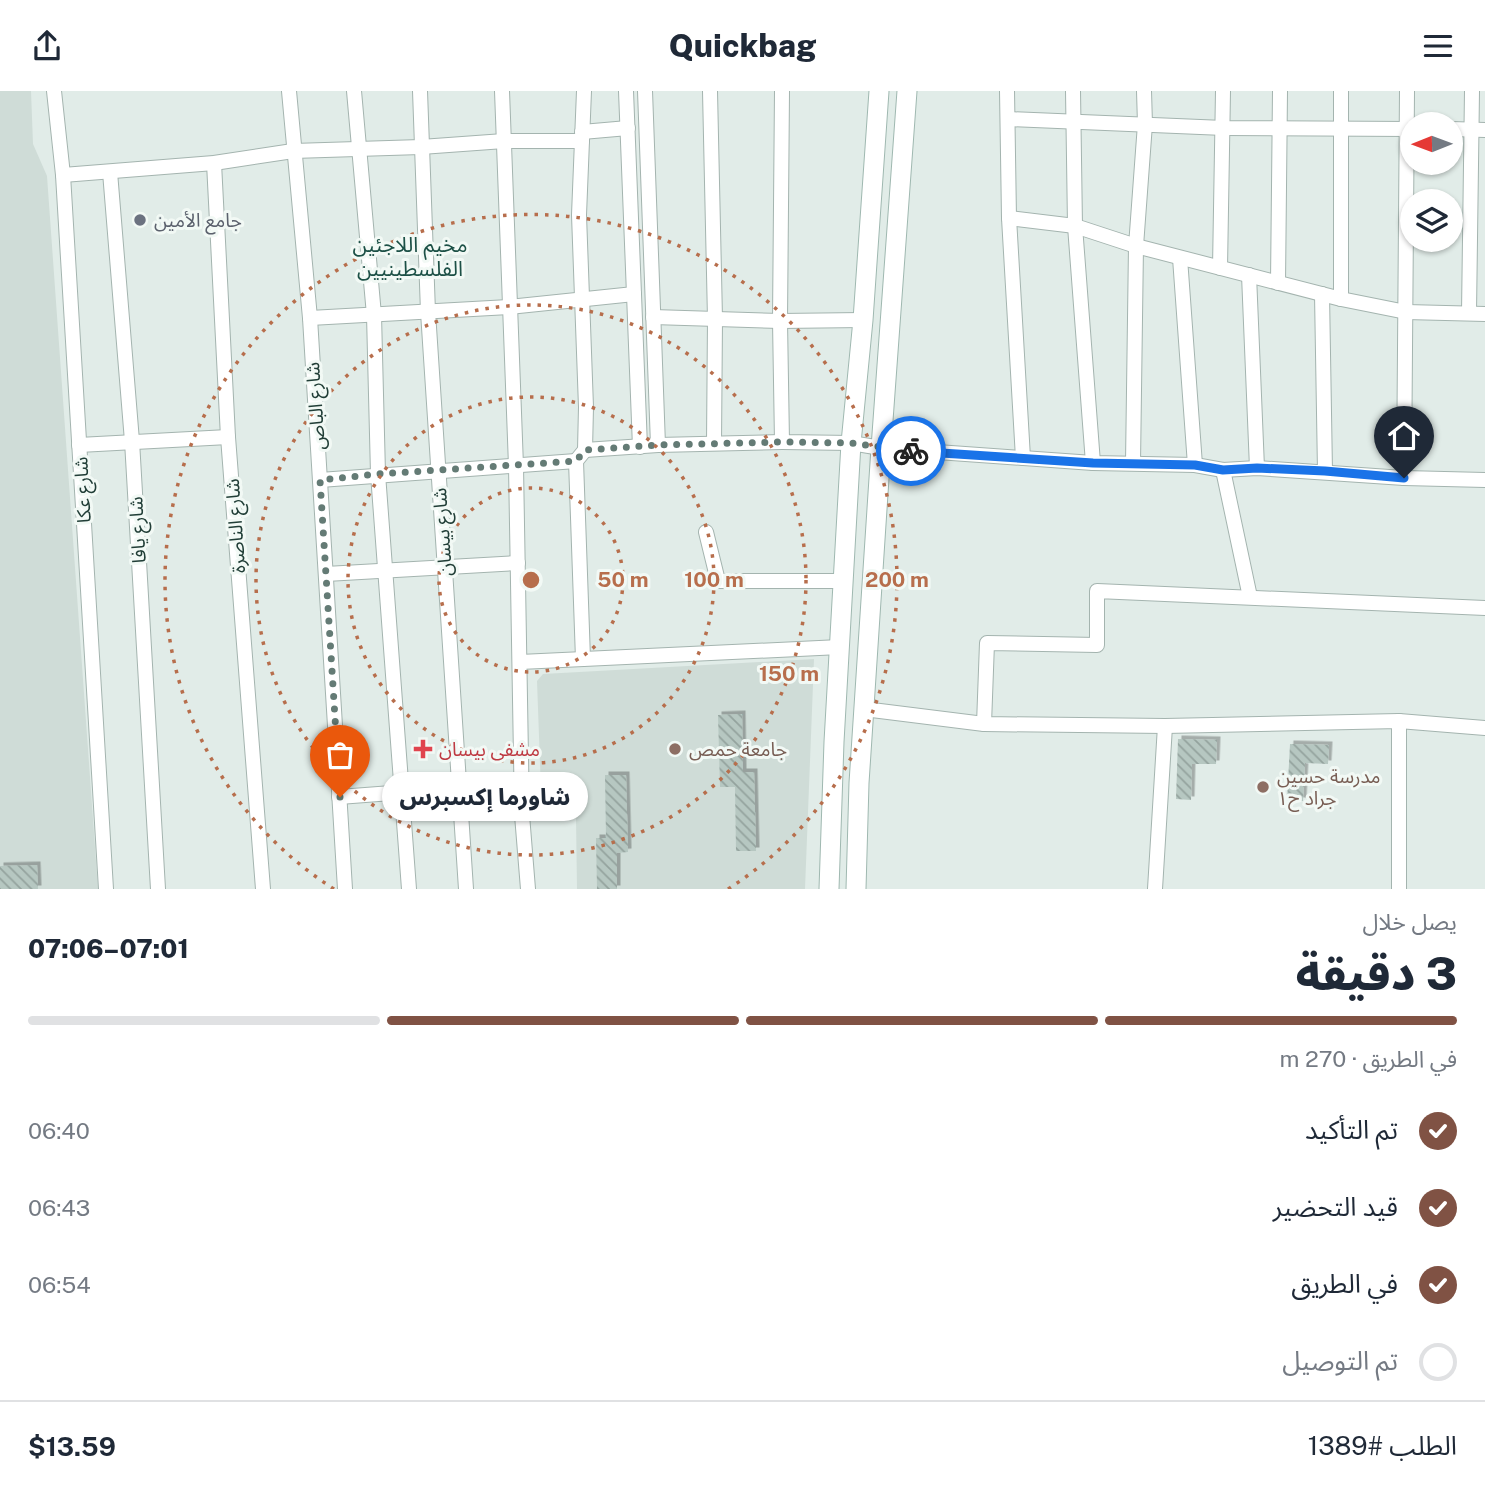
<!DOCTYPE html>
<html lang="ar">
<head>
<meta charset="utf-8">
<style>
	:root { --surface:#fff; --page:#f6f6f7; --text:#1f2937; --muted:#747a83; --line:#e0e1e3; --accent:#805244 }
	body { margin:0; font-family:"Public Sans","Noto Sans Arabic",sans-serif; background:var(--page); color:var(--text); direction:rtl; height:100vh; display:flex; flex-direction:column; font-size:26px; white-space:nowrap }
	* { box-sizing:border-box; margin:0 }
	p { font-size:23px; color:var(--muted) }
	.icon { flex:none; width:38px; height:38px; fill:none; stroke:currentColor; stroke-width:2; stroke-linecap:round; stroke-linejoin:round }
	.map { position:relative; height:798px; overflow:hidden; direction:ltr }
	.details { display:flex; flex-direction:column; background:var(--surface); flex:1 }
	.details>* { flex:none }
	.needle { width:46px; rotate:269deg }
	.controls { position:absolute; left:1400px; top:21px; display:grid; gap:14px }
	.controls a { display:grid; place-items:center; width:63px; height:63px; border-radius:50%; background:var(--surface); box-shadow:0 2px 5px #0004; font-size:35px }
	.pin { position:absolute; display:grid; place-items:center; width:60px; height:60px; color:#fff; margin:-72px -30px; border-radius:50% 50% 50% 0; rotate:-45deg; box-shadow:0 0 7px #0007 }
	.pin .icon { rotate:45deg }
	.courier { position:absolute; display:grid; place-items:center; width:70px; height:70px; margin:-35px; border:5px solid #1a73e8; border-radius:50%; background:#fff; color:#222; box-shadow:0 2px 9px #0007 }
	.bubble { position:absolute; height:49px; border-radius:24px; background:var(--surface); box-shadow:0 2px 5px #0004; font-size:23px; font-weight:800; line-height:49px; text-align:center; direction:rtl }
	.summary em { font-style:normal; font-weight:800 }
	.summary div { display:flex; flex-direction:column-reverse }
	.summary { display:flex; align-items:center; justify-content:space-between; height:119px; padding:0 28px }
	h1 { font-size:46px; font-weight:800; line-height:52px }
	.bar { display:grid; grid-template-columns:repeat(4,1fr); gap:10px 7px; align-content:center; height:84px; padding:0 28px }
	.bar i { height:9px; border-radius:5px; background:var(--line) }
	.bar .current { background:var(--accent) }
	.bar p { grid-column:span 4 }
	.line { display:flex; align-items:center; gap:18px; padding:0 28px; border-top:2px solid var(--line) }
	.line div { flex:1 }
	ol { padding:0 28px; list-style:none }
	li { display:flex; align-items:center; gap:21px; height:77px }
	li p { margin-inline-start:auto }
	li .icon { padding:7px; border-radius:50%; background:var(--accent); color:#fff; stroke-width:4 }
	li:last-child { color:var(--muted) }
	li i { width:38px; height:38px; border:4px solid var(--line); border-radius:50% }
	header { display:flex; justify-content:space-between; align-items:center; height:91px; padding:0 28px; background:var(--surface); font-size:32px; font-weight:800 }
	.map>svg:first-child { display:block }
</style>
</head>
<body>
<header><svg class="icon" aria-label="menu" viewBox="0 0 24 24"><path d="M4 6h16M4 12h16M4 18h16"/></svg>Quickbag<svg class="icon" aria-label="share" viewBox="0 0 24 24"><path d="M12 15V3M7 8l5-5 5 5M5 13v7h14v-7"/></svg></header>
<div class="map">
<svg width="1485" height="798" viewBox="0 0 1485 798">
	<defs>
		<pattern id="building-back-hatch" width="6" height="6" patternUnits="userSpaceOnUse" patternTransform="scale(1.75)"><rect width="6" height="6" fill="#b6c7c1"/><path d="M-1 5l2 2M0 0l6 6M5-1l2 2" fill="none" stroke="#94a39e"/></pattern>
		<filter id="shadow"><feDropShadow dx="3.5" dy="-3.5" stdDeviation="0" flood-color="#0004"/></filter>
	</defs>
	<rect width="100%" height="100%" fill="#e1ece8"/>
	<g fill="#cfdcd7">
		<path d="M0,0H31L33,53L47,85L98,798H0Z"/>
		<path d="M814,568L805,798H577L576,727H542L537,590L543,583Z"/>
	</g>
	<g fill="url(#building-back-hatch)" filter="url(#shadow)">
		<path d="M742,623L743,681H754L756,760H736L735,696H720L718,624Z"/>
		<path d="M1178,648L1217,649L1216,673H1192L1191,709L1176,708Z"/>
		<path d="M1290,653L1329,654L1328,673L1305,672L1303,710H1287Z"/>
		<path d="M605,684H626L628,761L617,762V798H597L596,747H606Z"/>
		<path d="M37,774L38,798H0V775Z"/>
	</g>
	<g fill="none" stroke-linecap="round" stroke-linejoin="round">
		<defs>
			<g id="street">
				<path d="M54,0L63,84L106,798"/>
				<path d="M289,0L310,227L345,798"/>
				<path d="M354,0L374,224L378,383L409,798"/>
				<path d="M420,0L428,221L466,798"/>
				<path d="M502,0L516,375L522,724L528,798"/>
				<path d="M626,0L640,356"/>
				<path d="M645,0L658,354"/>
				<path d="M710,0L715,228L714,352"/>
				<path d="M782,0L780,230L782,351L851,352L881,357L1093,372L1195,374L1223,379L1257,377L1404,387L1485,389"/>
				<path d="M1007,0L1009,127L1023,367"/>
				<path d="M1073,0L1075,135L1093,372"/>
				<path d="M1008,28L1224,37L1412,38"/>
				<path d="M1451,38L1485,39"/>
				<path d="M582,41L628,37"/>
				<path d="M214,72L228,346L263,798"/>
				<path d="M110,81L132,350L158,798"/>
				<path d="M63,84L214,72L293,60L421,56L504,50H582"/>
				<path d="M1009,127L1075,135L1136,155L1341,208L1406,221L1485,223"/>
				<path d="M1180,167L1195,374"/>
				<path d="M1220,177L1223,0"/>
				<path d="M1249,184L1257,377"/>
				<path d="M1278,192L1280,0"/>
				<path d="M1322,203L1325,381"/>
				<path d="M1341,208V0"/>
				<path d="M1469,222L1472,0"/>
				<path d="M653,226L780,230L863,229"/>
				<path d="M310,227L509,216L634,203"/>
				<path d="M79,354L228,346"/>
				<path d="M585,359L658,354L782,351"/>
				<path d="M1133,372L1136,155L1145,33L1144,0"/>
				<path d="M1223,379L1250,506"/>
				<path d="M1404,387L1407,0"/>
				<path d="M320,389L576,370"/>
				<path d="M706,441L718,490H844"/>
				<path d="M326,483L518,472"/>
				<path d="M583,568L576,370L585,359L586,316L579,124L584,0"/>
				<path d="M520,571L840,556"/>
				<path d="M864,618L984,633L1165,635L1399,630L1485,637"/>
				<path d="M984,633L987,552L1097,554V500L1485,517"/>
				<path d="M339,706L522,692"/>
				<path d="M1155,798L1165,635"/>
				<path d="M1399,798V630"/>
			</g>
			<g id="secondary">
				<path d="M829,798L834,651L851,352L863,229L879,0"/>
				<path d="M856,798L859,692L881,357L907,0"/>
			</g>
		</defs>
		<use href="#street" stroke="#a4b4af" stroke-width="16"/>
		<use href="#secondary" stroke="#9fb8b0" stroke-width="21"/>
		<use href="#street" stroke="#fff" stroke-width="14"/>
		<use href="#secondary" stroke="#fff" stroke-width="19"/>
	</g>
	<g fill="none" stroke-linecap="round" stroke-linejoin="round">
		<path stroke="#647b75" stroke-width="7" stroke-dasharray="0 12.6" d="M340,706L320,389L378,383L576,370L585,359L658,354L782,351L851,352L911,360"/>
		<path stroke="#1a73e8" stroke-width="9" d="M911,360L1093,372L1195,374L1223,379L1257,377L1325,380L1404,387"/>
	</g>
	<g fill="none" stroke="#b76e4c" stroke-width="3.5" stroke-dasharray="3.5 7">
		<circle cx="531" cy="489" r="92"/>
		<circle cx="531" cy="489" r="183"/>
		<circle cx="531" cy="489" r="275"/>
		<path d="M334 798A366 366 0 1 1 728 798"/>
	</g>
	<circle fill="#6b7280" stroke="#f2f9f5" stroke-width="2.5" cx="140" cy="129" r="7"/>
	<path fill="#e0444e" stroke="#f2f9f5" stroke-width="2.5" d="M419.5 647.5h7v7h7v7h-7v7h-7v-7h-7v-7h7z"/>
	<g fill="#8d6e63" stroke="#f2f9f5" stroke-width="2.5">
		<circle cx="675" cy="658" r="7"/>
		<circle cx="1263" cy="696" r="7"/>
	</g>
	<g text-anchor="middle" dominant-baseline="central" stroke-width="6" stroke-linejoin="round" paint-order="stroke">
		<g font-size="19" fill="#5b616d" stroke="#f2f9f5" text-anchor="start">
			<text x="154" y="129">جامع الأمين</text>
		</g>
		<g font-size="19" fill="#213e37" stroke="#f2f9f5">
			<text transform="translate(315 315) rotate(-94)">شارع الباص</text>
			<text transform="translate(82 399) rotate(-93)">شارع عكا</text>
			<text transform="translate(235 435) rotate(-94)">شارع الناصرة</text>
			<text transform="translate(137 439) rotate(-93)">شارع يافا</text>
			<text transform="translate(442 441) rotate(-94)">شارع بيسان</text>
		</g>
		<g font-size="19" fill="#be3a42" stroke="#f2f9f5" text-anchor="start">
			<text x="439" y="658">مشفى بيسان</text>
		</g>
		<g font-size="19" fill="#785e54" stroke="#f2f9f5" text-anchor="start">
			<text x="689" y="658">جامعة حمص</text>
			<text x="1277" y="685">مدرسة حسين<tspan x="1277" dy="22">جراد ح١</tspan></text>
		</g>
		<g font-size="21" fill="#1c5046" stroke="#f2f9f5">
			<text x="410" y="153">مخيم اللاجئين<tspan x="410" dy="24">الفلسطينيين</tspan></text>
		</g>
	</g>
	<circle cx="531" cy="489" r="10" fill="#b76e4c" stroke="#f2f9f5" stroke-width="3.5"/>
	<g font-size="21" text-anchor="middle" font-weight="bold" fill="#b76e4c" stroke="#f2f9f5" stroke-width="6" stroke-linejoin="round" paint-order="stroke">
		<text x="623" y="496">50 m</text>
		<text x="714" y="496">100 m</text>
		<text x="897" y="496">200 m</text>
		<text x="789" y="590">150 m</text>
	</g>
</svg>
<div class="controls">
<a><svg class="needle" viewBox="-14 -14 28 28"><path d="M0-13l5 13h-10z" fill="#e53935"/><path d="M0 13l5-13h-10z" fill="#747a83"/></svg></a>
<a><svg class="icon" aria-label="layers" viewBox="0 0 24 24"><path d="M12 4l9 5-9 5-9-5zM3 14l9 5 9-5"/></svg></a>
</div>
<div class="pin" style="left:340px;top:706px;background:#ea580c"><svg class="icon" aria-label="bag" viewBox="0 0 24 24"><path d="M5 8h14l-1 12H6zM9 8a3 3 0 0 1 6 0"/></svg></div>
<div class="pin" style="left:1404px;top:387px;background:#1f2937"><svg class="icon" aria-label="home" viewBox="0 0 24 24"><path d="M3 11l9-7 9 7M6 9v11h12V9"/></svg></div>
<div class="courier" style="left:911px;top:360px"><svg class="icon" aria-label="bike" viewBox="0 0 24 24"><circle cx="6" cy="16" r="4"/><circle cx="18" cy="16" r="4"/><path d="M6 16l4-8h5l3 8M10 8l3 8H6M13 5h3"/></svg></div>
<div class="bubble" style="left:382px;top:681px;width:206px">شاورما إكسبرس</div>
</div>
<section class="details">
<div class="summary"><div><h1>3 دقيقة</h1><p>يصل خلال</p></div><em>07:01–07:06</em></div>
<div class="bar"><i class="current"></i><i class="current"></i><i class="current"></i><i></i><p>في الطريق · 270 m</p></div>
<ol>
<li><svg class="icon" aria-label="check" viewBox="0 0 24 24"><path d="M5 12l5 5 9-10"/></svg>تم التأكيد<p>06:40</p></li>
<li><svg class="icon" aria-label="check" viewBox="0 0 24 24"><path d="M5 12l5 5 9-10"/></svg>قيد التحضير<p>06:43</p></li>
<li><svg class="icon" aria-label="check" viewBox="0 0 24 24"><path d="M5 12l5 5 9-10"/></svg>في الطريق<p>06:54</p></li>
<li><i></i>تم التوصيل</li>
</ol>
<div class="line" style="height:91px"><div>الطلب #1389</div><b>$13.59</b></div>
</section>
</body>
</html>
